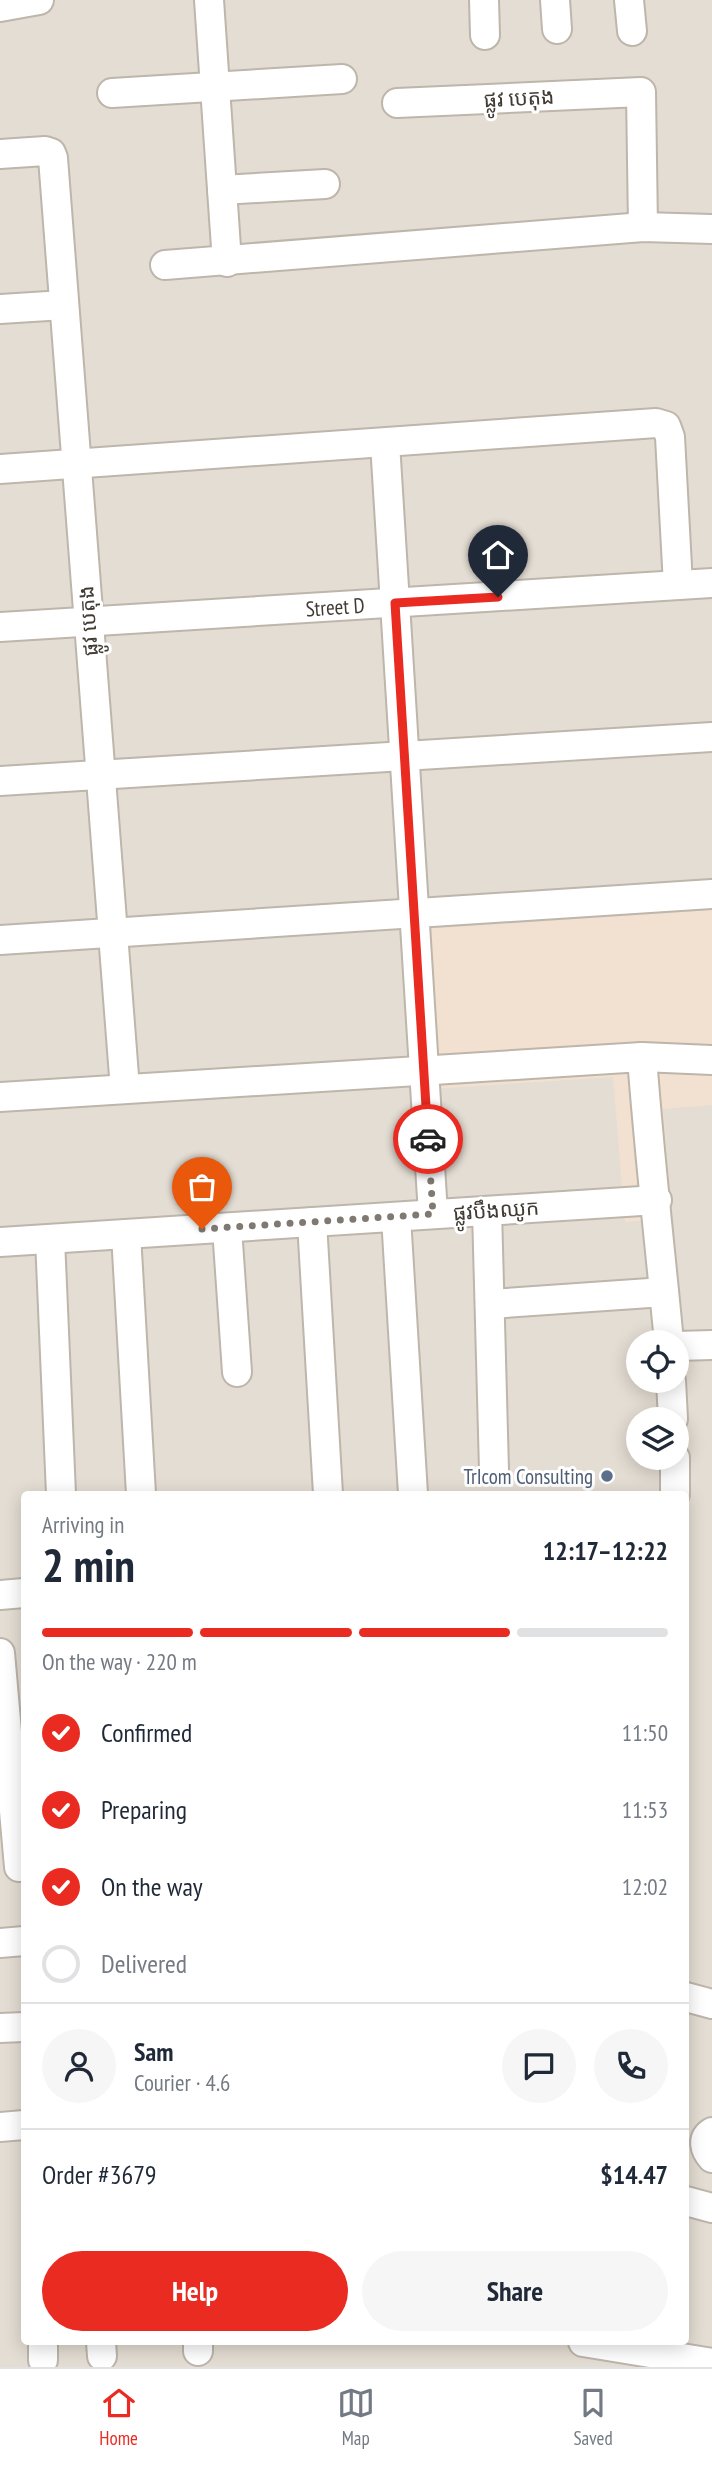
<!DOCTYPE html>
<html lang="en">
<head>
<meta charset="utf-8">
<style>
	:root { --surface:#fff; --page:#f6f6f7; --text:#1f2937; --muted:#747a83; --line:#e0e1e3; --accent:#ea2b21 }
	body { margin:0; font-family:"PT Sans Narrow","Noto Sans Khmer",sans-serif; background:var(--page); color:var(--text); height:100vh; display:flex; flex-direction:column; font-size:26px; white-space:nowrap }
	* { box-sizing:border-box; margin:0 }
	p { font-size:23px; color:var(--muted) }
	.icon { flex:none; width:38px; height:38px; fill:none; stroke:currentColor; stroke-width:2; stroke-linecap:round; stroke-linejoin:round }
	.map { position:relative; flex:1; overflow:hidden }
	.details { position:absolute; left:21px; top:1491px; width:668px; height:854px; display:flex; flex-direction:column; background:var(--surface); border-radius:7px; box-shadow:0 4px 18px #0003 }
	.details>* { flex:none }
	.tools { position:absolute; left:626px; top:1330px; display:grid; gap:14px }
	.tools a { display:grid; place-items:center; width:63px; height:63px; border-radius:50%; background:var(--surface); box-shadow:0 4px 18px #0003; font-size:35px }
	.pin { position:absolute; display:grid; place-items:center; width:60px; height:60px; color:#fff; margin:-72px -30px; border-radius:50% 50% 50% 0; rotate:-45deg; box-shadow:0 0 7px #0007 }
	.pin .icon { rotate:45deg }
	.courier { position:absolute; display:grid; place-items:center; width:70px; height:70px; margin:-35px; border:5px solid #ea2b21; border-radius:50%; background:#fff; color:#222; box-shadow:0 2px 9px #0007 }
	.summary em { font-style:normal; font-weight:700 }
	.summary div { display:flex; flex-direction:column-reverse }
	.summary { display:flex; align-items:center; justify-content:space-between; height:119px; padding:0 21px }
	h1 { font-size:46px; font-weight:700; line-height:52px }
	.bar { display:grid; grid-template-columns:repeat(4,1fr); gap:10px 7px; align-content:center; height:84px; padding:0 21px }
	.bar i { height:9px; border-radius:5px; background:var(--line) }
	.bar .on { background:var(--accent) }
	.bar p { grid-column:span 4 }
	.line { display:flex; align-items:center; gap:18px; padding:0 21px; border-top:2px solid var(--line) }
	.line div { flex:1 }
	.round { display:grid; place-items:center; flex:none; width:74px; height:74px; border-radius:37px; background:var(--page) }
	ol { padding:0 21px; list-style:none }
	li { display:flex; align-items:center; gap:21px; height:77px }
	li p { margin-inline-start:auto }
	li .icon { padding:7px; border-radius:50%; background:var(--accent); color:#fff; stroke-width:4 }
	li:last-child { color:var(--muted) }
	li i { width:38px; height:38px; border:4px solid var(--line); border-radius:50% }
	.button { display:flex; gap:14px; margin-top:auto; padding:14px 21px }
	.button a { flex:1; height:80px; border-radius:42px; background:var(--accent); color:#fff; font-size:28px; font-weight:700; line-height:80px; text-align:center }
	.button a+a { background:var(--page); color:var(--text) }
	.tab-bar { display:flex; justify-content:space-around; align-items:center; height:98px; border-top:2px solid var(--line); background:var(--surface); font-size:19px; color:var(--muted) }
	.tab-bar a { display:grid; justify-items:center; gap:4px }
	.tab-bar .on { color:var(--accent) }
	.map>svg:first-child { display:block }
</style>
</head>
<body>
<div class="map">
<svg width="712" height="2367" viewBox="0 0 712 2367">
	<rect width="100%" height="100%" fill="#f1ece4"/>
	<path fill="#e4ddd3" fill-rule="evenodd" d="M0,0H712V2367H0ZM639,1342H677V1381H639ZM639,1419H677V1458H639ZM24,1494H686V2342H24Z"/>
	<path fill="#f2e0d0" d="M712,910V1105L663,1109L672,1218L625,1222L613,1077L417,1090L407,930Z"/>
	<g fill="none" stroke-linecap="round" stroke-linejoin="round">
		<defs>
			<g id="minor">
				<path d="M209,0L227,262"/>
				<path d="M484,0L485,35"/>
				<path d="M555,0L557,29"/>
				<path d="M629,0L632,31"/>
				<path d="M0,7L39,0"/>
				<path d="M112,93L342,79"/>
				<path d="M397,103L641,92L643,227"/>
				<path d="M0,154L45,151L51,153L53,158L125,1089"/>
				<path d="M222,190L325,184"/>
				<path d="M165,265L643,227L712,229"/>
				<path d="M0,309L64,305"/>
				<path d="M385,443L433,1214"/>
				<path d="M0,469L656,423L666,426L670,437L678,585"/>
				<path d="M0,627L712,583"/>
				<path d="M0,781L712,737"/>
				<path d="M0,940L712,894"/>
				<path d="M642,1057C649,1152 660,1247 669,1342"/>
				<path d="M0,1097L642,1057L712,1060"/>
				<path d="M487,1211L494,1470"/>
				<path d="M396,1217L413,1494"/>
				<path d="M312,1222L328,1494"/>
				<path d="M227,1228L237,1372"/>
				<path d="M126,1234L141,1494"/>
				<path d="M50,1239L61,1494"/>
				<path d="M0,1242L657,1200"/>
				<path d="M491,1304L664,1292"/>
				<path d="M677,1346L712,1345"/>
				<path d="M671,1381L673,1419"/>
				<path d="M675,1494V1458"/>
				<path d="M0,1595L24,1593"/>
				<path d="M0,1653L19,1867"/>
				<path d="M0,1943L24,1941"/>
				<path d="M686,1997L712,2004"/>
				<path d="M0,2028L24,2027"/>
				<path d="M0,2127L24,2125"/>
				<path d="M712,2132C701,2139 705,2150 712,2158"/>
				<path d="M686,2201L712,2208"/>
				<path d="M43,2342V2360"/>
				<path d="M101,2342L102,2356"/>
				<path d="M583,2342L712,2363"/>
				<path d="M198,2351V2342"/>
			</g>
		</defs>
		<use href="#minor" stroke="#beb5ab" stroke-width="32"/>
		<use href="#minor" stroke="#fff" stroke-width="28"/>
	</g>
	<g fill="none" stroke-linecap="round" stroke-linejoin="round">
		<path stroke="#7f7972" stroke-width="7" stroke-dasharray="0 12.6" d="M202,1229L433,1214L428,1139"/>
		<path stroke="#ea2b21" stroke-width="9" d="M428,1139L395,603L498,597"/>
	</g>
	<circle fill="#5c6f8a" stroke="#fff" stroke-width="2.5" cx="607" cy="1476" r="7"/>
	<g text-anchor="middle" dominant-baseline="central" stroke-width="6" stroke-linejoin="round" paint-order="stroke">
		<g font-size="21" fill="#423b34" stroke="#fff">
			<text transform="translate(519 98) rotate(-3)">ផ្លូវ បេតុង</text>
			<text transform="translate(335 607) rotate(-4)">Street D</text>
			<text transform="translate(88 621) rotate(-94)">ផ្លូវ បេតុង</text>
			<text transform="translate(496 1210) rotate(-4)">ផ្លូវបឹងឈូក</text>
		</g>
		<g font-size="21" fill="#4e5e75" stroke="#fff" text-anchor="end">
			<text x="593" y="1476">TrIcom Consulting</text>
		</g>
	</g>
</svg>
<div class="tools">
<a><svg class="icon" aria-label="locate" viewBox="0 0 24 24"><circle cx="12" cy="12" r="6"/><path d="M12 2v4M12 18v4M2 12h4M18 12h4"/></svg></a>
<a><svg class="icon" aria-label="layers" viewBox="0 0 24 24"><path d="M12 4l9 5-9 5-9-5zM3 14l9 5 9-5"/></svg></a>
</div>
<div class="pin" style="left:202px;top:1229px;background:#ea580c"><svg class="icon" aria-label="bag" viewBox="0 0 24 24"><path d="M5 8h14l-1 12H6zM9 8a3 3 0 0 1 6 0"/></svg></div>
<div class="pin" style="left:498px;top:597px;background:#1f2937"><svg class="icon" aria-label="home" viewBox="0 0 24 24"><path d="M3 11l9-7 9 7M6 9v11h12V9"/></svg></div>
<div class="courier" style="left:428px;top:1139px"><svg class="icon" aria-label="car" viewBox="0 0 24 24"><path d="M5 17H2v-5l4-1 3-4h7l3 4 3 1v5h-3M9 17h6M6 11h13"/><circle cx="7" cy="17" r="2"/><circle cx="17" cy="17" r="2"/></svg></div>
<section class="details">
<div class="summary"><div><h1>2 min</h1><p>Arriving in</p></div><em>12:17–12:22</em></div>
<div class="bar"><i class="on"></i><i class="on"></i><i class="on"></i><i></i><p>On the way · 220 m</p></div>
<ol>
<li><svg class="icon" aria-label="check" viewBox="0 0 24 24"><path d="M5 12l5 5 9-10"/></svg>Confirmed<p>11:50</p></li>
<li><svg class="icon" aria-label="check" viewBox="0 0 24 24"><path d="M5 12l5 5 9-10"/></svg>Preparing<p>11:53</p></li>
<li><svg class="icon" aria-label="check" viewBox="0 0 24 24"><path d="M5 12l5 5 9-10"/></svg>On the way<p>12:02</p></li>
<li><i></i>Delivered</li>
</ol>
<div class="line" style="height:126px"><a class="round"><svg class="icon" aria-label="person" viewBox="0 0 24 24"><circle cx="12" cy="8" r="4"/><path d="M4 21q1-7 8-7t8 7"/></svg></a><div><b>Sam</b><p>Courier · 4.6</p></div><a class="round"><svg class="icon" aria-label="chat" viewBox="0 0 24 24"><path d="M4 5h16v11H9l-5 4z"/></svg></a><a class="round"><svg class="icon" aria-label="phone" viewBox="0 0 24 24"><path d="M5 4h4l2 5-3 2q2 4 5 5l2-3 5 2v4C11 20 4 13 5 4z"/></svg></a></div>
<div class="line" style="height:91px"><div>Order #3679</div><b>$14.47</b></div>
<div class="button"><a>Help</a><a>Share</a></div>
</section>
</div>
<nav class="tab-bar">
<a class="on"><svg class="icon" aria-label="home" viewBox="0 0 24 24"><path d="M3 11l9-7 9 7M6 9v11h12V9"/></svg>Home</a>
<a><svg class="icon" aria-label="map" viewBox="0 0 24 24"><path d="M3 6l6-2 6 2 6-2v14l-6 2-6-2-6 2zM9 4v14M15 6v14"/></svg>Map</a>
<a><svg class="icon" aria-label="saved" viewBox="0 0 24 24"><path d="M7 4h10v16l-5-4-5 4z"/></svg>Saved</a>
</nav>
</body>
</html>
